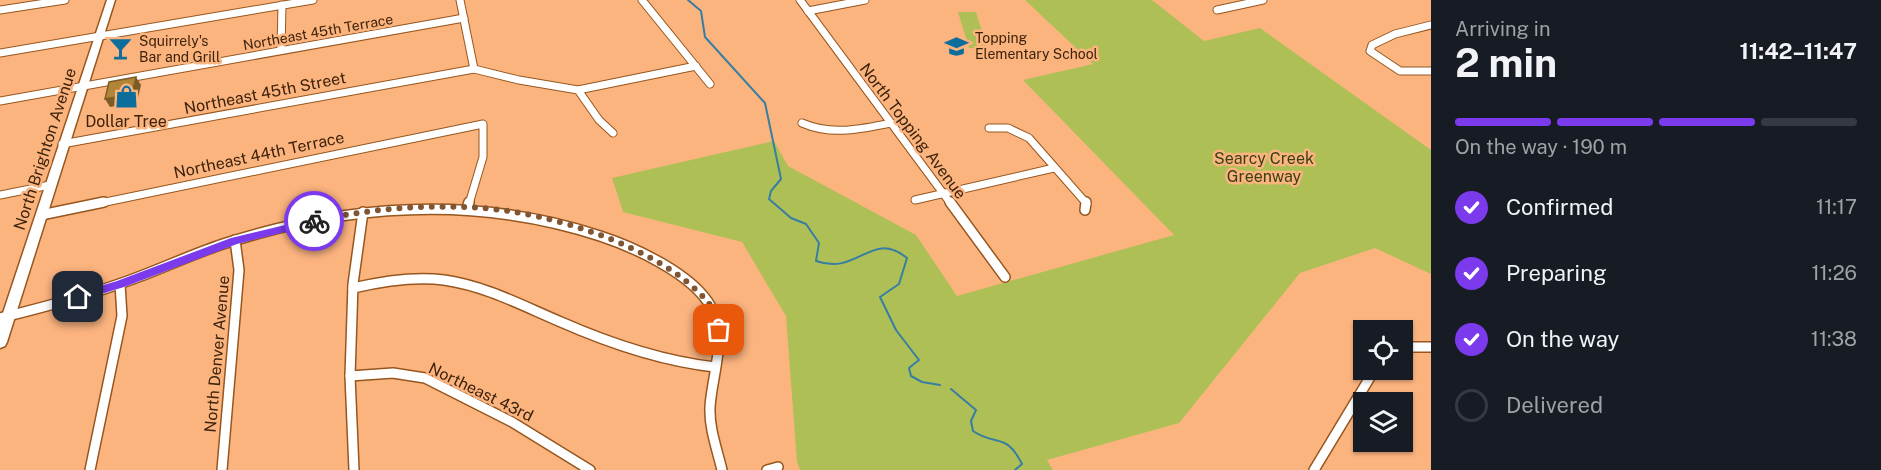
<!DOCTYPE html>
<html lang="en">
<head>
<meta charset="utf-8">
<style>
	:root { --surface:#171b24; --page:#242831; --text:#f1f3f6; --muted:#9ea1a6; --line:#363941; --accent:#7c3aed }
	body { margin:0; font-family:"Public Sans",sans-serif; background:var(--page); color:var(--text); height:100vh; display:flex; flex-direction:column; font-size:22px; white-space:nowrap }
	* { box-sizing:border-box; margin:0 }
	p { font-size:20px; color:var(--muted) }
	.icon { flex:none; width:33px; height:33px; fill:none; stroke:currentColor; stroke-width:2; stroke-linecap:round; stroke-linejoin:round }
	.map { position:relative; flex:1; overflow:hidden }
	.sheet { display:flex; flex-direction:column; background:var(--surface); width:450px }
	.sheet>* { flex:none }
	.buttons { position:absolute; left:1353px; top:320px; display:grid; gap:12px }
	.buttons a { display:grid; place-items:center; width:60px; height:60px; border-radius:0px; background:var(--surface); box-shadow:0 2px 4px #0004; font-size:30px }
	.pin { position:absolute; display:grid; place-items:center; width:51px; height:51px; color:#fff; margin:-26px; border-radius:12px; box-shadow:0 3px 9px #0006 }
	.courier { position:absolute; display:grid; place-items:center; width:60px; height:60px; margin:-30px; border:4px solid #7c3aed; border-radius:50%; background:#fff; color:#222; box-shadow:0 2px 8px #0007 }
	.head em { font-style:normal; font-weight:700 }
	.head div { display:flex; flex-direction:column-reverse }
	.head { display:flex; align-items:center; justify-content:space-between; height:102px; padding:0 24px }
	h1 { font-size:39px; font-weight:700; line-height:45px }
	.bar { display:grid; grid-template-columns:repeat(4,1fr); gap:9px 6px; align-content:center; height:72px; padding:0 24px }
	.bar i { height:8px; border-radius:4px; background:var(--line) }
	.bar .active { background:var(--accent) }
	.bar p { grid-column:span 4 }
	ol { padding:0 24px; list-style:none }
	li { display:flex; align-items:center; gap:18px; height:66px }
	li p { margin-inline-start:auto }
	li .icon { padding:6px; border-radius:50%; background:var(--accent); color:#fff; stroke-width:4 }
	li:last-child { color:var(--muted) }
	li i { width:33px; height:33px; border:3px solid var(--line); border-radius:50% }
	main { display:flex; flex:1; min-height:0 }
	.map>svg:first-child { display:block }
</style>
</head>
<body>
<main>
<div class="map">
<svg width="1431" height="470" viewBox="0 0 1431 470">
	<rect width="100%" height="100%" fill="#fcb47f"/>
	<g fill="#aebf56">
		<path d="M1025,0H1152L1204,41L1260,28L1431,150V274L1375,248L1300,273L1179,423L1047,460L1053,470H800L797,462L786,316L742,242L623,212L612,178L774,141L788,166L916,235L957,296L1174,235L1023,80L1093,64Z"/>
		<path d="M958,12H976L987,48H969Z"/>
	</g>
	<g fill="none" stroke-linecap="round" stroke-linejoin="round">
		<g stroke="#377ea2" stroke-width="2">
			<path d="M688,0L701,11L705,37L765,103L781,179L771,191L769,199L791,218L806,224L819,243L816,261C859,276 871,229 907,258L899,284L880,297L896,330L919,360L909,368L911,376L922,382L940,385"/>
			<path d="M951,389L976,410L971,421L973,431C997,447 1006,432 1022,464L1015,470"/>
		</g>
		<defs>
			<g id="street-far1">
				<path d="M460,0L474,69"/>
				<path d="M642,0L710,84"/>
				<path d="M800,0L951,204"/>
				<path d="M0,10L65,0"/>
				<path d="M1217,10L1263,0"/>
				<path d="M808,11L865,0"/>
				<path d="M1431,25L1395,34L1372,45L1370,51L1400,71H1431"/>
				<path d="M281,50L282,5"/>
				<path d="M0,53L313,0"/>
				<path d="M578,90L696,66"/>
				<path d="M0,101L464,18"/>
				<path d="M802,123C832,136 860,129 891,123"/>
				<path d="M989,128H1008L1029,138L1087,204"/>
				<path d="M62,144L474,69L519,80L578,90L599,120L613,133"/>
				<path d="M0,195L50,185"/>
				<path d="M915,200L1054,168"/>
				<path d="M96,204L483,124V157L469,204"/>
			</g>
			<g id="street">
				<path d="M950,202L1005,277"/>
				<path d="M467,208L469,202"/>
				<path d="M1085,210L1086,202"/>
				<path d="M41,215L104,202"/>
				<path d="M353,288C383,281 414,276 444,280C486,286 523,306 561,322C611,344 661,361 715,367"/>
				<path d="M0,318C45,307 90,295 133,279C163,268 193,254 223,244C348,204 475,195 600,236C634,247 693,274 711,307C728,338 712,374 710,407C709,428 717,449 722,470"/>
				<path d="M1402,347H1431"/>
				<path d="M350,376L393,373L425,378L512,422L590,470"/>
				<path d="M90,470L122,316L120,284"/>
				<path d="M222,470L239,270L235,240"/>
				<path d="M354,470L350,376L353,284L363,212"/>
				<path d="M767,470L778,467"/>
				<path d="M1314,470L1375,369"/>
			</g>
			<path id="secondary" d="M107,0H115L7,342L5,346L0,348V322Z"/>
		</defs>
		<use href="#street-far1" stroke="#96561e" stroke-width="9"/>
		<use href="#street" stroke="#96561e" stroke-width="12"/>
		<use href="#secondary" stroke="#96561e" stroke-width="3"/>
		<use href="#street-far1" stroke="#fff" stroke-width="7"/>
		<use href="#street" stroke="#fff" stroke-width="9"/>
		<use href="#secondary" fill="#fff" fill-rule="evenodd"/>
	</g>
	<path fill="#7d5c27" d="M136,77L141,85L137,102L110,107L105,99Z"/>
	<path fill="#b28438" stroke="#7d5c27" stroke-width="1.5" d="M136,77L132,94L105,99L109,82Z"/>
	<path fill="#7c3aed" d="M314,218L317,219V224L237,244L124,287L78,301L73,297L74,294L117,281L231,238Z"/>
	<g fill="none" stroke-linecap="round" stroke-linejoin="round">
		<path stroke="#805534" stroke-width="6" stroke-dasharray="0 10.8" d="M314,221C369,209 425,204 482,208C552,213 660,247 707,301C714,309 716,320 719,330"/>
	</g>
	<defs>
		<symbol id="school-bare" viewBox="-9 -9 18 18"><path d="M0-5L7-2L0 1L-7-2ZM-4 1L0 2.5L4 1V4Q0 6-4 4Z" fill="#0d6e9c" stroke="#fcb47f" stroke-width="2.5" paint-order="stroke"/></symbol>
		<symbol id="bar-bare" viewBox="-9 -9 18 18"><path d="M-6-5H6L.8 .8V4.5H3.5V6h-7V4.5H-.8V.8Z" fill="#0d6e9c" stroke="#fcb47f" stroke-width="2.5" paint-order="stroke"/></symbol>
		<symbol id="shop-bare" viewBox="-9 -9 18 18"><path d="M-5-2.5h2.3a2.7 3.5 0 0 1 5.4 0H5L5.5 6h-11ZM-1.5-2.5h3a1.5 2.3 0 0 0-3 0Z" fill="#0d6e9c" stroke="#fcb47f" stroke-width="2.5" paint-order="stroke"/></symbol>
	</defs>
	<g fill-rule="evenodd">
		<use href="#school-bare" x="940" y="30" width="33" height="33"/>
		<use href="#bar-bare" x="104" y="32" width="33" height="33"/>
		<use href="#shop-bare" x="110" y="80" width="33" height="33"/>
	</g>
	<g text-anchor="middle" dominant-baseline="central" stroke-width="5" stroke-linejoin="round" paint-order="stroke">
		<g font-size="14" fill="#3d220b" stroke="#fcb47f">
			<text transform="translate(318 32) rotate(-10)">Northeast 45th Terrace</text>
		</g>
		<g font-size="14" fill="#3d220b" stroke="#fcb47f" text-anchor="start">
			<text x="975" y="38">Topping<tspan x="975" dy="16">Elementary School</tspan></text>
			<text x="139" y="41">Squirrely's<tspan x="139" dy="16">Bar and Grill</tspan></text>
		</g>
		<g font-size="16" fill="#3d220b" stroke="#fcb47f">
			<text transform="translate(265 93) rotate(-11)">Northeast 45th Street</text>
			<text transform="translate(913 131) rotate(53)">North Topping Avenue</text>
			<text transform="translate(45 149) rotate(-72)">North Brighton Avenue</text>
			<text transform="translate(259 155) rotate(-12)">Northeast 44th Terrace</text>
			<text transform="translate(217 354) rotate(-85)">North Denver Avenue</text>
			<text transform="translate(481 392) rotate(26)">Northeast 43rd</text>
		</g>
		<g font-size="16" fill="#3d220b" stroke="#fcb47f">
			<text x="126" y="121">Dollar Tree</text>
		</g>
		<g font-size="16" fill="#3a4015" stroke="#fcb47f">
			<text x="1264" y="158">Searcy Creek<tspan x="1264" dy="18">Greenway</tspan></text>
		</g>
	</g>
</svg>
<div class="buttons">
<a><svg class="icon" aria-label="locate" viewBox="0 0 24 24"><circle cx="12" cy="12" r="6"/><path d="M12 2v4M12 18v4M2 12h4M18 12h4"/></svg></a>
<a><svg class="icon" aria-label="layers" viewBox="0 0 24 24"><path d="M12 4l9 5-9 5-9-5zM3 14l9 5 9-5"/></svg></a>
</div>
<div class="pin" style="left:719px;top:330px;background:#ea580c"><svg class="icon" aria-label="bag" viewBox="0 0 24 24"><path d="M5 8h14l-1 12H6zM9 8a3 3 0 0 1 6 0"/></svg></div>
<div class="pin" style="left:78px;top:297px;background:#1f2937"><svg class="icon" aria-label="home" viewBox="0 0 24 24"><path d="M3 11l9-7 9 7M6 9v11h12V9"/></svg></div>
<div class="courier" style="left:314px;top:221px"><svg class="icon" aria-label="bike" viewBox="0 0 24 24"><circle cx="6" cy="16" r="4"/><circle cx="18" cy="16" r="4"/><path d="M6 16l4-8h5l3 8M10 8l3 8H6M13 5h3"/></svg></div>
</div>
<section class="sheet">
<div class="head"><div><h1>2 min</h1><p>Arriving in</p></div><em>11:42–11:47</em></div>
<div class="bar"><i class="active"></i><i class="active"></i><i class="active"></i><i></i><p>On the way · 190 m</p></div>
<ol>
<li><svg class="icon" aria-label="check" viewBox="0 0 24 24"><path d="M5 12l5 5 9-10"/></svg>Confirmed<p>11:17</p></li>
<li><svg class="icon" aria-label="check" viewBox="0 0 24 24"><path d="M5 12l5 5 9-10"/></svg>Preparing<p>11:26</p></li>
<li><svg class="icon" aria-label="check" viewBox="0 0 24 24"><path d="M5 12l5 5 9-10"/></svg>On the way<p>11:38</p></li>
<li><i></i>Delivered</li>
</ol>
</section>
</main>
</body>
</html>
